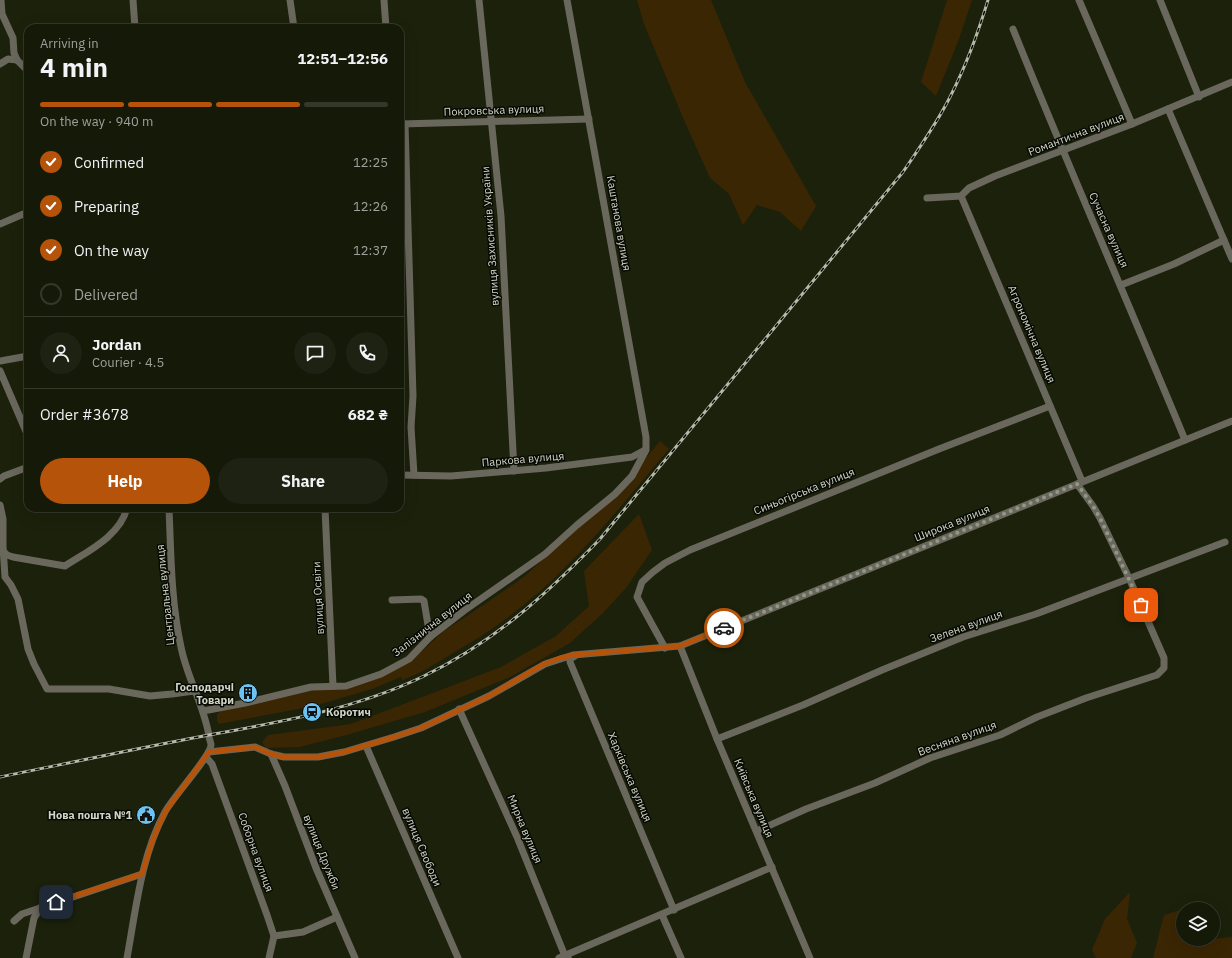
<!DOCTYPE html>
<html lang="en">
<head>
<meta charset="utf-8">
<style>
	:root { --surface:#151908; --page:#1e2212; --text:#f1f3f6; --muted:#9da09c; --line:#343829; --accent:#b45309 }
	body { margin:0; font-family:"IBM Plex Sans",sans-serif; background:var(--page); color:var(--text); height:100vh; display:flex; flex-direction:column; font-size:15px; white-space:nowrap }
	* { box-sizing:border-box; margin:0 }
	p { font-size:13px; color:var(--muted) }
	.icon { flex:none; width:22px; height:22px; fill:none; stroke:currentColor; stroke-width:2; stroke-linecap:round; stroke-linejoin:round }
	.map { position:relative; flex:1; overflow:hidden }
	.sheet { position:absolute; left:24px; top:24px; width:380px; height:488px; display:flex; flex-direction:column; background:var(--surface); border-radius:12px; box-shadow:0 4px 16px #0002,0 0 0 1px var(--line) }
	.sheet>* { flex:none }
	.buttons { position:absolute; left:1176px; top:902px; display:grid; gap:8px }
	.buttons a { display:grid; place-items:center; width:44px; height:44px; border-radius:50%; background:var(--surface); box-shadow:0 4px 16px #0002,0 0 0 1px var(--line); font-size:20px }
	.pin { position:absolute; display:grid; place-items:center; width:34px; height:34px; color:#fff; margin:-17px; border-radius:8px; box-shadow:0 2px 6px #0006 }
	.courier { position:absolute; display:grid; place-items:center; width:40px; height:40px; margin:-20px; border:3px solid #b45309; border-radius:50%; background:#fff; color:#222; box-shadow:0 1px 5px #0007 }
	.summary em { font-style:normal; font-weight:700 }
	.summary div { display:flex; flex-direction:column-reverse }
	.summary { display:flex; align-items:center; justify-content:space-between; height:68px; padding:0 16px }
	h1 { font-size:26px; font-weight:700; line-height:30px }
	.bar { display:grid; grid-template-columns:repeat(4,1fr); gap:6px 4px; align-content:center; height:48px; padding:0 16px }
	.bar i { height:5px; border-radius:3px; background:var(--line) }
	.bar .current { background:var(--accent) }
	.bar p { grid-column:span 4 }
	.line { display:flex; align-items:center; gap:10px; padding:0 16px; border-top:1px solid var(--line) }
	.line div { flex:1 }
	.round { display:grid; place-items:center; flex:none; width:42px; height:42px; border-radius:21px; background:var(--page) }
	ol { padding:0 16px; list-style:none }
	li { display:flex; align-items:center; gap:12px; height:44px }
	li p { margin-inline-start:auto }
	li .icon { padding:4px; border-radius:50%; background:var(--accent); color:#fff; stroke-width:4 }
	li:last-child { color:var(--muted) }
	li i { width:22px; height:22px; border:2px solid var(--line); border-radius:50% }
	.action { display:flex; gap:8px; margin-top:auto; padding:8px 16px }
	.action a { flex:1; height:46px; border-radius:24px; background:var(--accent); color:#fff; font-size:16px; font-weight:700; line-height:46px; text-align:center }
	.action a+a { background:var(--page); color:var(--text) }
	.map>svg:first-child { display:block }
</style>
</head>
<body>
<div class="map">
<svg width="1232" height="958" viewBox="0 0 1232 958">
	<rect width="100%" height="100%" fill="#1c210b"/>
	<g fill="#3b2603">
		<path d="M637,0H711L745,82L816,206L801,231L780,212L757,205L743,225L729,194L710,178L684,120L644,24Z"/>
		<path d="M947,0H972L959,39L936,96L921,82Z"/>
		<path d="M660,441L669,449C619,508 570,572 507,618C490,631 472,642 453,653C437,663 420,674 402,680L401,677L372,689L314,706L219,724L217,721V714L221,711L310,689L337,687L394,667L423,650L444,631L485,604L525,576L628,480Z"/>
		<path d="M639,514L652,550L626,588L602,614L570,643L510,677L425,712L350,734L300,747L266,748L262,742L268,735L351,724L501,667L556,636L589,606L584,571Z"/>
		<path d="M1130,892L1127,919L1137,943L1131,958H1096L1092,950L1105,919Z"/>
		<path d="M1180,910L1183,911V939H1202V940L1232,937V958H1153L1164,915Z"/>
	</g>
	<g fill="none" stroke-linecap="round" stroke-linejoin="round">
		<g stroke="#6a685d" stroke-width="7">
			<path d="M1,0L2,14L13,38L14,53L17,60L28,71"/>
			<path d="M133,0L135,28"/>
			<path d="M290,0L294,28"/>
			<path d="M384,0L386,28"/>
			<path d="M479,0L501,216L514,471"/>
			<path d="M1079,0L1132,124"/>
			<path d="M1160,0L1199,97"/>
			<path d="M1013,29C1068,166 1128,302 1185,440"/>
			<path d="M0,64L8,59L17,60"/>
			<path d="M1168,109L1232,259"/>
			<path d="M401,124L589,119"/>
			<path d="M405,124L413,396L411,427L414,475"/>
			<path d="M961,196L1082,481"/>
			<path d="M927,198L961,196L969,188L995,176L1132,124L1232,82"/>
			<path d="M0,224L28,212"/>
			<path d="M1121,285L1174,264L1224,240"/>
			<path d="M0,361L28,356"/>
			<path d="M0,371L28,436"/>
			<path d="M400,475L451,476L546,468L632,457L645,450"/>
			<path d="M0,479L4,476L28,467"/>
			<path d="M0,505L3,519V547L5,577L11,585L18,599L28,649L34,664L47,689H109L150,696L172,694L194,691"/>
			<path d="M325,508L333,686"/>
			<path d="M3,551L7,555L13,557L65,566C88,551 120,536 127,508"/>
			<path d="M392,600L421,599L424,601L430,637"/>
			<path d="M680,646L717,739L810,958"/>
			<path d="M665,648L637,597L642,582L653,572L665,563L690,550L939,449L1050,406"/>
			<path d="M575,656L570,659V662L674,910"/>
			<path d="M459,709L517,837L565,956L568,958"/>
			<path d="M203,711L245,703L311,687L346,686L381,674L409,659L430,637L465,610L545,554L577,525L615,494L632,476L646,450V437L567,0"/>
			<path d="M717,739L803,705L882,670L963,637L1036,614L1225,542"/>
			<path d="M366,746L458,958"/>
			<path d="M209,752L255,747L271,754L284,757H318L344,752L394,737L421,728L489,696L545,664L573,655L680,646L1232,421"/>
			<path d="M271,754L285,786L316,868L355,958"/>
			<path d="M206,757L212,764L267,915L274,936L269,958"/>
			<path d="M757,831L806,809L875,783L930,758L1000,735L1037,717L1086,698L1157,675L1164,668V658L1129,578L1100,518L1093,506L1077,484"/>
			<path d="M662,915L681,958"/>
			<path d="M14,921L22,914L142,874"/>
			<path d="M274,936L303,932L337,917"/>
			<path d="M26,958L34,918L41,907"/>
			<path d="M127,958C136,909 141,856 165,812C172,798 211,756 211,745C211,742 209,739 209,736C204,705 187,678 181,647C171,602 171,554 169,508"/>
			<path d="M559,958L772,867"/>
		</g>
		<defs>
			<path id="rail" d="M0,777C69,763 139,748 209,735C281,722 355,709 422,677C494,642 545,596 600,539L903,172C920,147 937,123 950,97C966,66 978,33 988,0"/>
		</defs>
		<use href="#rail" stroke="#b6baab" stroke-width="3"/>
		<use href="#rail" stroke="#070903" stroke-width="1.5" stroke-dasharray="4.5" stroke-linecap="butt"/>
	</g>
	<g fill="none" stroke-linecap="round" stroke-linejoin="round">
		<path stroke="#929786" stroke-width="4" stroke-dasharray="0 7.2" d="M724,628L1077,484L1093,506L1100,518L1141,605"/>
		<path stroke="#b45309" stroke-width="5" d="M56,902L142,874L153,839L165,812L209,752L255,747L271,754L284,757H318L344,752L394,737L421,728L489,696L544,664L560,658L573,655L680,646L724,628"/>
	</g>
	<defs>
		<symbol id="building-disc" viewBox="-11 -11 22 22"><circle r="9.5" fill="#6cc3f2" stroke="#070903"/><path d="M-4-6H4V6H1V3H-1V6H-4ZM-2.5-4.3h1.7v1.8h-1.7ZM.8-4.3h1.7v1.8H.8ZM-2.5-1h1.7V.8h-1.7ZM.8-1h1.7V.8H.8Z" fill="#111"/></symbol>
		<symbol id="station-disc" viewBox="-11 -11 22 22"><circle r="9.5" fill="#6cc3f2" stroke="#070903"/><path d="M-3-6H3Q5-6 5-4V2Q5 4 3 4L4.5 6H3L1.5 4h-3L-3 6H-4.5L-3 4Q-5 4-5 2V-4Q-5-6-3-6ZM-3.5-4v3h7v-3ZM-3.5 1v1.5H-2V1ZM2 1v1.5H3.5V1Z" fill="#111"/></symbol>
		<symbol id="civic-disc" viewBox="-11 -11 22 22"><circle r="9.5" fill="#6cc3f2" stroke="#070903"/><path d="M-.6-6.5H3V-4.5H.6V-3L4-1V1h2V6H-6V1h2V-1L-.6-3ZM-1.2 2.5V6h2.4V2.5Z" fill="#111"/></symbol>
	</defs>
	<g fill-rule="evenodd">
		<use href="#building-disc" x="237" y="682" width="22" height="22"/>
		<use href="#station-disc" x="301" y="701" width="22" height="22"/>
		<use href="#civic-disc" x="135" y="804" width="22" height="22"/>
	</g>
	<g text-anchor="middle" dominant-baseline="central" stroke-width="3" stroke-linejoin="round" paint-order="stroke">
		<g font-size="11" fill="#d2d6c8" stroke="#070903">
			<text transform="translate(494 110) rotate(-2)">Покровська вулиця</text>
			<text transform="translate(1076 134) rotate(-21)">Романтична вулиця</text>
			<text transform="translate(619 223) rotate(80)">Каштанова вулиця</text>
			<text transform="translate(1109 230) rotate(66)">Сучасна вулиця</text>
			<text transform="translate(490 236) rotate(-94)">вулиця Захисників України</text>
			<text transform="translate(1032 334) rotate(67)">Агрономічна вулиця</text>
			<text transform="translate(523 459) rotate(-5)">Паркова вулиця</text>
			<text transform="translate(804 491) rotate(-22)">Синьогірська вулиця</text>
			<text transform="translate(952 523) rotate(-22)">Широка вулиця</text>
			<text transform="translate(165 595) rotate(-96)">Центральна вулиця</text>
			<text transform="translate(318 598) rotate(-93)">вулиця Освіти</text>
			<text transform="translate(432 624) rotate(-38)">Залізнична вулиця</text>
			<text transform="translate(966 626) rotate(-20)">Зелена вулиця</text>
			<text transform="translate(957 738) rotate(-20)">Весняна вулиця</text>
			<text transform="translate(630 777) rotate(67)">Харківська вулиця</text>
			<text transform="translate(754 798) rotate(67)">Київська вулиця</text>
			<text transform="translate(525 829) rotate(67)">Мирна вулиця</text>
			<text transform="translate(422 847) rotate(67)">вулиця Свободи</text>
			<text transform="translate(256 852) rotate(70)">Соборна вулиця</text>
			<text transform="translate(322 852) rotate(68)">вулиця Дружби</text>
		</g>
		<g font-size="11" font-weight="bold" fill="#d2d6c8" stroke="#070903" text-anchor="end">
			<text x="234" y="687">Господарчі<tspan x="234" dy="13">Товари</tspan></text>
			<text x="326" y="712" text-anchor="start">Коротич</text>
			<text x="132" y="815">Нова пошта №1</text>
		</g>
	</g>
</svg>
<div class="buttons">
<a><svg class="icon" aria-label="layers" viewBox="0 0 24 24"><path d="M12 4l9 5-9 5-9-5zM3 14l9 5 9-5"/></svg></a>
</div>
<div class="pin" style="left:1141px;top:605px;background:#ea580c"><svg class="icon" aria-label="bag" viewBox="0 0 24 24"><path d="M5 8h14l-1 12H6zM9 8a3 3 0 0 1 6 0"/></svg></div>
<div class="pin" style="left:56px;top:902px;background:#1f2937"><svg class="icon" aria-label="home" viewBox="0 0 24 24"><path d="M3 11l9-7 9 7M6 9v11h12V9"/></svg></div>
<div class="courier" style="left:724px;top:628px"><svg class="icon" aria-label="car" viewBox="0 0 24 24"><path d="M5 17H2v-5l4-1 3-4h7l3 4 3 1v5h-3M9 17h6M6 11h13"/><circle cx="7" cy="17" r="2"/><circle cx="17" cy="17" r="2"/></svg></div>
<section class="sheet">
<div class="summary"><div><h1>4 min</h1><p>Arriving in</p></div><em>12:51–12:56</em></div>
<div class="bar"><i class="current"></i><i class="current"></i><i class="current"></i><i></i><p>On the way · 940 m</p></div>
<ol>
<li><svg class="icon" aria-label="check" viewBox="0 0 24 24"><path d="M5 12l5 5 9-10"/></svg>Confirmed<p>12:25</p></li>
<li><svg class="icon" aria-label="check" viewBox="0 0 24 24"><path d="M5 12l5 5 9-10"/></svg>Preparing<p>12:26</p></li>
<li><svg class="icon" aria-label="check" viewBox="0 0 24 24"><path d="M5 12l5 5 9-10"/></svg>On the way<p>12:37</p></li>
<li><i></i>Delivered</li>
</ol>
<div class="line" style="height:72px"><a class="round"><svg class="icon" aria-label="person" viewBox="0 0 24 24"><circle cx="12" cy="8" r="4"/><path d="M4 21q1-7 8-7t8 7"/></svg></a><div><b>Jordan</b><p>Courier · 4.5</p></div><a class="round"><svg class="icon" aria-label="chat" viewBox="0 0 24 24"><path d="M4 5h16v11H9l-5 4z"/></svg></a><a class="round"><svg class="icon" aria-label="phone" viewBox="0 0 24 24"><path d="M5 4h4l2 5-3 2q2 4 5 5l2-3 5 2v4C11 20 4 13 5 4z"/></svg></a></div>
<div class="line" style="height:52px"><div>Order #3678</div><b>682 ₴</b></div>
<div class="action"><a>Help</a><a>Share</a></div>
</section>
</div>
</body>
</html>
